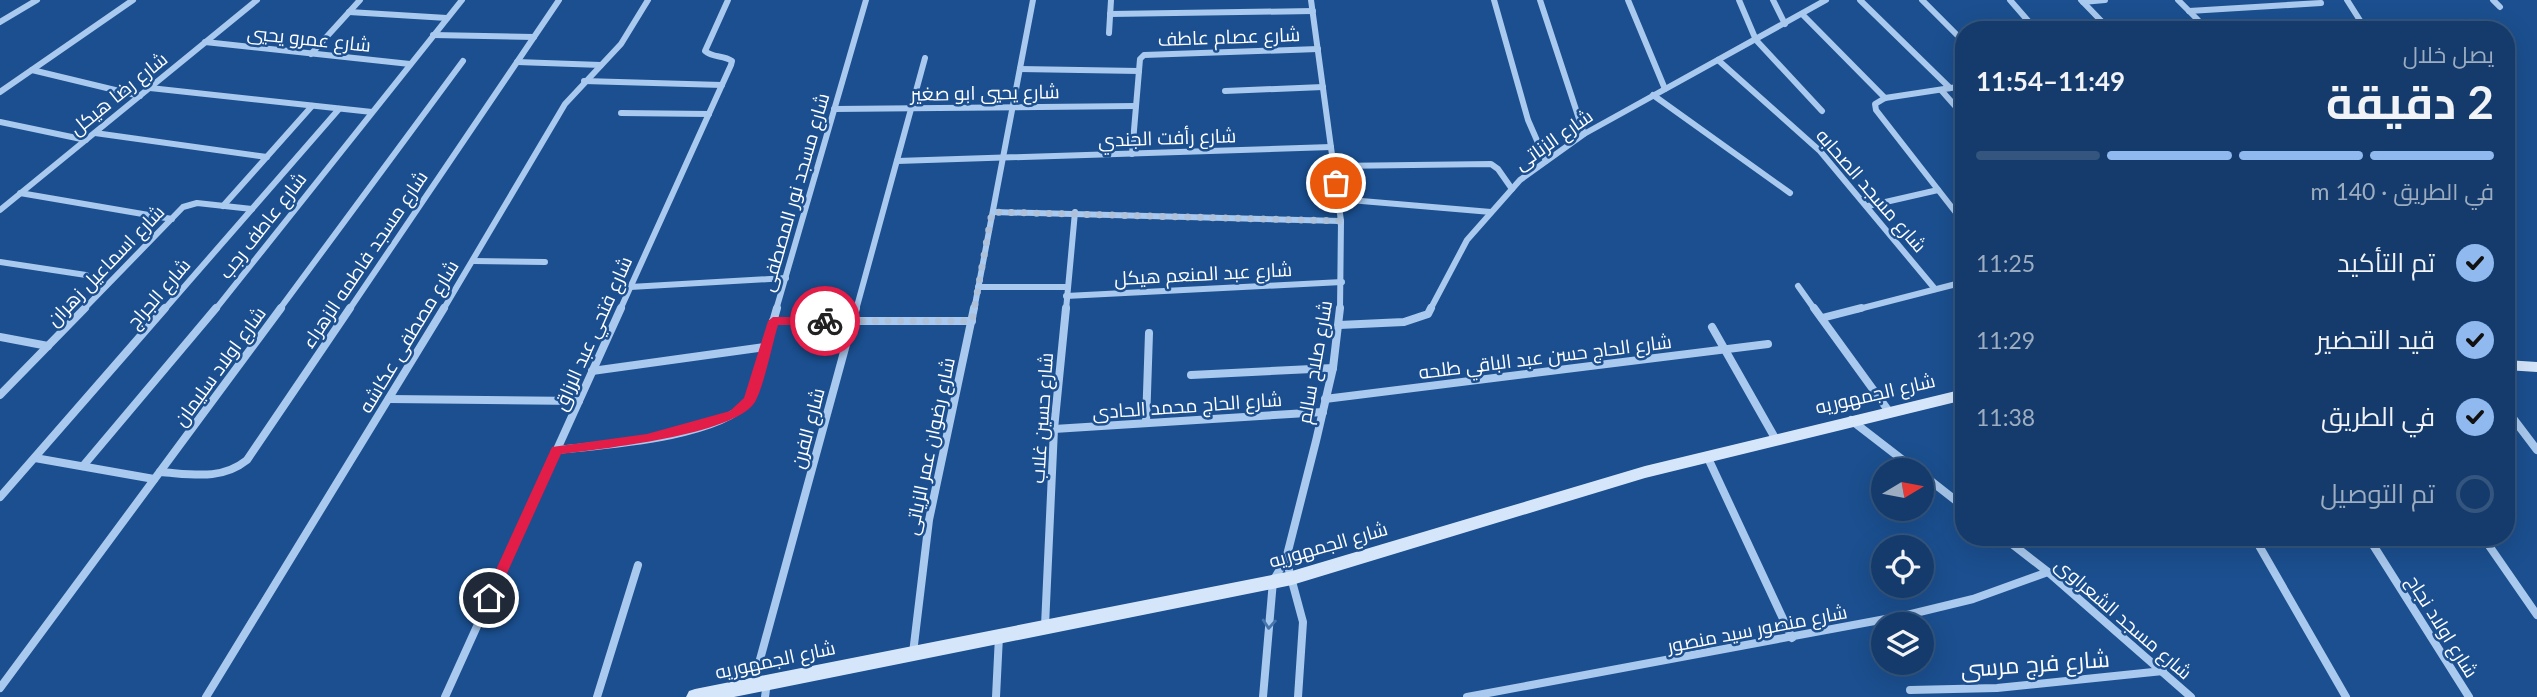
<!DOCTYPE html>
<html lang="ar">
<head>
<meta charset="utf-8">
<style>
	:root { --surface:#143b6b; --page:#214673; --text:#f1f3f6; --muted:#9dadc1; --line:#33557e; --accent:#90b9f0 }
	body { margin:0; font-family:Lato,Cairo,sans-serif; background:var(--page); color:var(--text); direction:rtl; height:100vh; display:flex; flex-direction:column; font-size:26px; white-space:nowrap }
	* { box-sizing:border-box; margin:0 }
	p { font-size:23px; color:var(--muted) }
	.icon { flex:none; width:38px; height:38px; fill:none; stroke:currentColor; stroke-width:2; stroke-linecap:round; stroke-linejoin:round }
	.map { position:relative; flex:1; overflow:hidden; direction:ltr }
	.panel { position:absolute; left:1955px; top:21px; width:560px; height:525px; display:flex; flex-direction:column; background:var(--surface); border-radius:28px; box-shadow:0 7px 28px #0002,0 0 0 2px var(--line); direction:rtl }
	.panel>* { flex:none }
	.needle { width:46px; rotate:80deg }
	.tools { position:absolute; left:1871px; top:458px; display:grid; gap:14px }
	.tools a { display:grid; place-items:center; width:63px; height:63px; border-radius:50%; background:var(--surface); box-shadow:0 7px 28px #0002,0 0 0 2px var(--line); font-size:35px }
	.pin { position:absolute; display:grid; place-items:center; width:60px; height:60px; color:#fff; margin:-30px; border:4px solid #fff; border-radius:50%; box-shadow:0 2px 7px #0007 }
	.courier { position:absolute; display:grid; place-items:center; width:70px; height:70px; margin:-35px; border:5px solid #e11d48; border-radius:50%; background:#fff; color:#222; box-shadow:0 2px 9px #0007 }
	.head em { font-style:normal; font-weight:700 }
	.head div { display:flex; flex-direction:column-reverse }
	.head { display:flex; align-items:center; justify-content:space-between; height:119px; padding:0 21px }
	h1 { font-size:46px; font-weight:700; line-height:52px }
	.bar { display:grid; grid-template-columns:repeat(4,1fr); gap:10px 7px; align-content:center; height:84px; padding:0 21px }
	.bar i { height:9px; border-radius:5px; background:var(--line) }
	.bar .current { background:var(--accent) }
	.bar p { grid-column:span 4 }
	ol { padding:0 21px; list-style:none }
	li { display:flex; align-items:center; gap:21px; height:77px }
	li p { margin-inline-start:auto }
	li .icon { padding:7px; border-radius:50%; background:var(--accent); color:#111; stroke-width:4 }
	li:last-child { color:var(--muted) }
	li i { width:38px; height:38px; border:4px solid var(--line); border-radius:50% }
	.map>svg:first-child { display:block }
</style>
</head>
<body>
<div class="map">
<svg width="2537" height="697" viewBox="0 0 2537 697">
	<rect width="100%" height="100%" fill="#1b4f8f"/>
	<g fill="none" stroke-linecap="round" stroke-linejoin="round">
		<g stroke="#a9c9ee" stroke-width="6">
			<path d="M1311,0L1341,221L1340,310"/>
			<path d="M1494,0L1528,120L1546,161"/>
			<path d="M1540,0L1584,134"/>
			<path d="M1628,0L1665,89"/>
			<path d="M1739,0L1756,40L1822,111"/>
			<path d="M1773,0L1785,24"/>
			<path d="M1860,0L1950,88"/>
			<path d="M1922,0L1964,42"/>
			<path d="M2010,0L2036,30"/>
			<path d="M2081,0L2110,30"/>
			<path d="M2178,0L2198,20"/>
			<path d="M2347,0L2361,22L2360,30"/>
			<path d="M2493,0L2500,7"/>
			<path d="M2083,2L2105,0"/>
			<path d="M2189,11L2321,3"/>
			<path d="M349,12L447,18"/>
			<path d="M1110,14L1313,11"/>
			<path d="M1803,15L1885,98"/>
			<path d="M0,22L37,0"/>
			<path d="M1109,33L1111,0"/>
			<path d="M433,35L534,37"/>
			<path d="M205,42L410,64"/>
			<path d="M311,54L360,0"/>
			<path d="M1718,60L1820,151L1935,289"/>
			<path d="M517,62L601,65"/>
			<path d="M1020,69L1139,71"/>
			<path d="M32,70L140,96"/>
			<path d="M584,81L722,85"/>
			<path d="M1964,86L1885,98L1875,104L1876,110L1964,223"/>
			<path d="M150,88L372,112"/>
			<path d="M1941,90L1964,116"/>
			<path d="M1225,91L1323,87"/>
			<path d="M0,92L133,0"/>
			<path d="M1653,95L1790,193"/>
			<path d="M834,109L1136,106"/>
			<path d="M621,113L709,114"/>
			<path d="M0,122L86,140"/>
			<path d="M95,133L267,157"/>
			<path d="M1132,154L1140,59L1144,55L1318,49"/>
			<path d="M897,161L1331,147"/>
			<path d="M1334,166L1491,164L1498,169L1512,189"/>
			<path d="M20,193L172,219"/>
			<path d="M1338,199L1491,212"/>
			<path d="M223,206L312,106"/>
			<path d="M1868,206L1938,190"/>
			<path d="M0,210L257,0"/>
			<path d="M993,212L1341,221"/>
			<path d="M473,261L545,262"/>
			<path d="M0,262L86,275"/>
			<path d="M1798,286L1815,310"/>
			<path d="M630,287L786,278"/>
			<path d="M978,287H1067"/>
			<path d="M1066,296L1342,282"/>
			<path d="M83,310L183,207L197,203L252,209"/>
			<path d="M164,310L339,109"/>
			<path d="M215,310L462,0"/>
			<path d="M279,310L463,61"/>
			<path d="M349,310L559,0"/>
			<path d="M443,310L565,104L621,44L648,0"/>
			<path d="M620,310L731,65L732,61C723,55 713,58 705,51L728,0"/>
			<path d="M776,310L866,0"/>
			<path d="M856,310L925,58"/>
			<path d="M974,310L1033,0"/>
			<path d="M1066,310L1075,212"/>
			<path d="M1430,310L1467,240L1520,180L1584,134L1826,0"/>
			<path d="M1855,310L1964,282"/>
		</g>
		<g stroke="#a9c9ee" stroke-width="8">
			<path d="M1814,308L1888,410"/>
			<path d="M1822,318L1861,308"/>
			<path d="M773,321H972"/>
			<path d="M1339,325L1404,322L1428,314L1431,308"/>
			<path d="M1712,327L1775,438"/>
			<path d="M0,337L48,346"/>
			<path d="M592,371L765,347"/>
			<path d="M1191,375L1333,368"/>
			<path d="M0,395L85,308"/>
			<path d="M389,399L579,401"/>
			<path d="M1325,399L1768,344"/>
			<path d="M2506,409L2537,450"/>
			<path d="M1851,420L1917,471"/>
			<path d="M1146,423L1149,333"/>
			<path d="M1054,429L1323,412"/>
			<path d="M557,450C603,445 718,438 749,401C756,392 772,324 777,308"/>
			<path d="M1707,456L1792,638"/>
			<path d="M35,458L154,479"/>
			<path d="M83,466L216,308"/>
			<path d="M160,472C191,474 221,481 247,460L350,308"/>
			<path d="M1922,474L1964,507"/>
			<path d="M0,497L165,308"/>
			<path d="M2003,537L2048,572L2191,697"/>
			<path d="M2254,537L2346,697"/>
			<path d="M2368,537L2469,697"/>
			<path d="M2483,537L2537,615"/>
			<path d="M1286,559L1303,622L1298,697"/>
			<path d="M1045,626L1054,429L1066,308"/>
			<path d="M913,653L929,520L974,308"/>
			<path d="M753,685L856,308"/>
			<path d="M0,688L281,308"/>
			<path d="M1910,690L1997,688L2163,671"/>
			<path d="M206,697L444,308"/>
			<path d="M445,697L621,308"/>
			<path d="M597,697L638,565"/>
			<path d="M765,697L767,682"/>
			<path d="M996,697L999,636"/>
			<path d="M1263,697L1273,581L1286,559L1316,441L1333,368L1340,308"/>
			<path d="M1467,697L1907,615L1973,599L2048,572"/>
		</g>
		<g fill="#d6e6fa" fill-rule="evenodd">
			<path d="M2506,360L2537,362V372L2506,370Z"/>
			<path d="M1964,389V400L1645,478L1292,585L734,697H686L689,691L695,689L1292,571L1645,466Z"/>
		</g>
	</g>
	<defs><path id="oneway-chevron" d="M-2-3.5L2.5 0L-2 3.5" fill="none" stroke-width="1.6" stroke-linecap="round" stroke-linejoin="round" transform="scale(1.75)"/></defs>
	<use stroke="#4674ac" href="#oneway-chevron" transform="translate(1269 624) rotate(94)"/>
	<path fill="#e11d48" d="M773,317H825L831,321L825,325H778C772,345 764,386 755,402C735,435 600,449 561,454L494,602H485L483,598L552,447L647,434L730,411L744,398L768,321Z"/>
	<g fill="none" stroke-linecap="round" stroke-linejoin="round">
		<path stroke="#afc1d8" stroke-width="7" stroke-dasharray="0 12.6" d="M825,321H972L992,212L1341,221L1336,183"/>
	</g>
	<g text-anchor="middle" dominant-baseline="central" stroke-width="5" stroke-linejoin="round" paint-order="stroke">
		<g font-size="19" fill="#fff" stroke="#1b4f8f">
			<text transform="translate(1229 36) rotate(-2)">شارع عصام عاطف</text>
			<text transform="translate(309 38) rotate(6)">شارع عمرو يحيي</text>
			<text transform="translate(985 92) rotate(-1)">شارع يحيي ابو صغير</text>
			<text transform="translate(118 93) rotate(-39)">شارع رضا هيكل</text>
			<text transform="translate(1167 137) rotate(-2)">شارع رأفت الجندي</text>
			<text transform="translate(1553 139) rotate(-35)">شارع الزناتى</text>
			<text transform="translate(1872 190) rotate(49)">شارع مسجد الصحابه</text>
			<text transform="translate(794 192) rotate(-74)">شارع مسجد نور المصطفى</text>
			<text transform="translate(262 225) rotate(-52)">شارع عاطف رجب</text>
			<text transform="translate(364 259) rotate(-56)">شارع مسجد فاطمه الزهراء</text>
			<text transform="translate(105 265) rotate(-46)">شارع اسماعيل زهران</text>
			<text transform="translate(1203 273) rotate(-3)">شارع عبد المنعم هيكل</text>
			<text transform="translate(158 293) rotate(-49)">شارع الجراج</text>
			<text transform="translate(592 333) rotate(-66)">شارع فتحي عبد الرزاق</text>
			<text transform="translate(408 336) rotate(-59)">شارع مصطفى عكاشه</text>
			<text transform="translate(1545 356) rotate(-7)">شارع الحاج حسن عبد الباقي طلحه</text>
			<text transform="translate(1314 362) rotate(-80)">شارع صلاح سالم</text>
			<text transform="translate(219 366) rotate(-54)">شارع اولاد سليمان</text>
			<text transform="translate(1875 393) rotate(-13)">شارع الجمهوريه</text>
			<text transform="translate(1187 405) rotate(-4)">شارع الحاج محمد الحادى</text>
			<text transform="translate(1041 418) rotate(-86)">شارع حسين غلاب</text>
			<text transform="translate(807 428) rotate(-75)">شارع الفرن</text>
			<text transform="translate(929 446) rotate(-78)">شارع رضوان عمر الزياتى</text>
			<text transform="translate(1328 544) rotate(-16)">شارع الجمهوريه</text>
			<text transform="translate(2124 618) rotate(41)">شارع مسجد الشعراوى</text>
			<text transform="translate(2443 626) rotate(58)">شارع اولاد نجاح</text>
			<text transform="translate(1757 628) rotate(-11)">شارع منصور سيد منصور</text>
			<text transform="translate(775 659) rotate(-12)">شارع الجمهوريه</text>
		</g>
		<g font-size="23" fill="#fff" stroke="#1b4f8f">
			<text transform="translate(2035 663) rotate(-4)">شارع فرج مرسى</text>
		</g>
	</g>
</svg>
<div class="tools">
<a><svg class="needle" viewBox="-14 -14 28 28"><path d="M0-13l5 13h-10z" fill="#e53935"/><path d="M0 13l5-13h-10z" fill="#9dadc1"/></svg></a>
<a><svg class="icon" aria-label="locate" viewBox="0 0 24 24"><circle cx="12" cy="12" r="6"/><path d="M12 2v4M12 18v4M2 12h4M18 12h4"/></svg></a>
<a><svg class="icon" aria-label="layers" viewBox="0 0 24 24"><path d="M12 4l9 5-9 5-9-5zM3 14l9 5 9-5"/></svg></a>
</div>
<div class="pin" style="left:1336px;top:183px;background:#ea580c"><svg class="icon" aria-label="bag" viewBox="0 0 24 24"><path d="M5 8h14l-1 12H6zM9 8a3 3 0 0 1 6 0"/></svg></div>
<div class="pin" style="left:489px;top:598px;background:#1f2937"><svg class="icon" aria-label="home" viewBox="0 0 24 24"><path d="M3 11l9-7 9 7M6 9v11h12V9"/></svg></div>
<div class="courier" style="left:825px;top:321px"><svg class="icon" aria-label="bike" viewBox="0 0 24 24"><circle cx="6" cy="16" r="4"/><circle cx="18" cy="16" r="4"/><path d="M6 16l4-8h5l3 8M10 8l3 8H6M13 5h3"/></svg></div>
<section class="panel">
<div class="head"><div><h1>2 دقيقة</h1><p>يصل خلال</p></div><em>11:49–11:54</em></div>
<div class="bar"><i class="current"></i><i class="current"></i><i class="current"></i><i></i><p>في الطريق · 140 m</p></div>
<ol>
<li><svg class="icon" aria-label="check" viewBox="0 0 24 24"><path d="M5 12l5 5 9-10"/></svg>تم التأكيد<p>11:25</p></li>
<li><svg class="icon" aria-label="check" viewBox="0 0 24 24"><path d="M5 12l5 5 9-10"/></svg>قيد التحضير<p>11:29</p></li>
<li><svg class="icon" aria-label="check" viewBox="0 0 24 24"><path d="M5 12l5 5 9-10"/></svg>في الطريق<p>11:38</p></li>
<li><i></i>تم التوصيل</li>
</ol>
</section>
</div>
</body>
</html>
